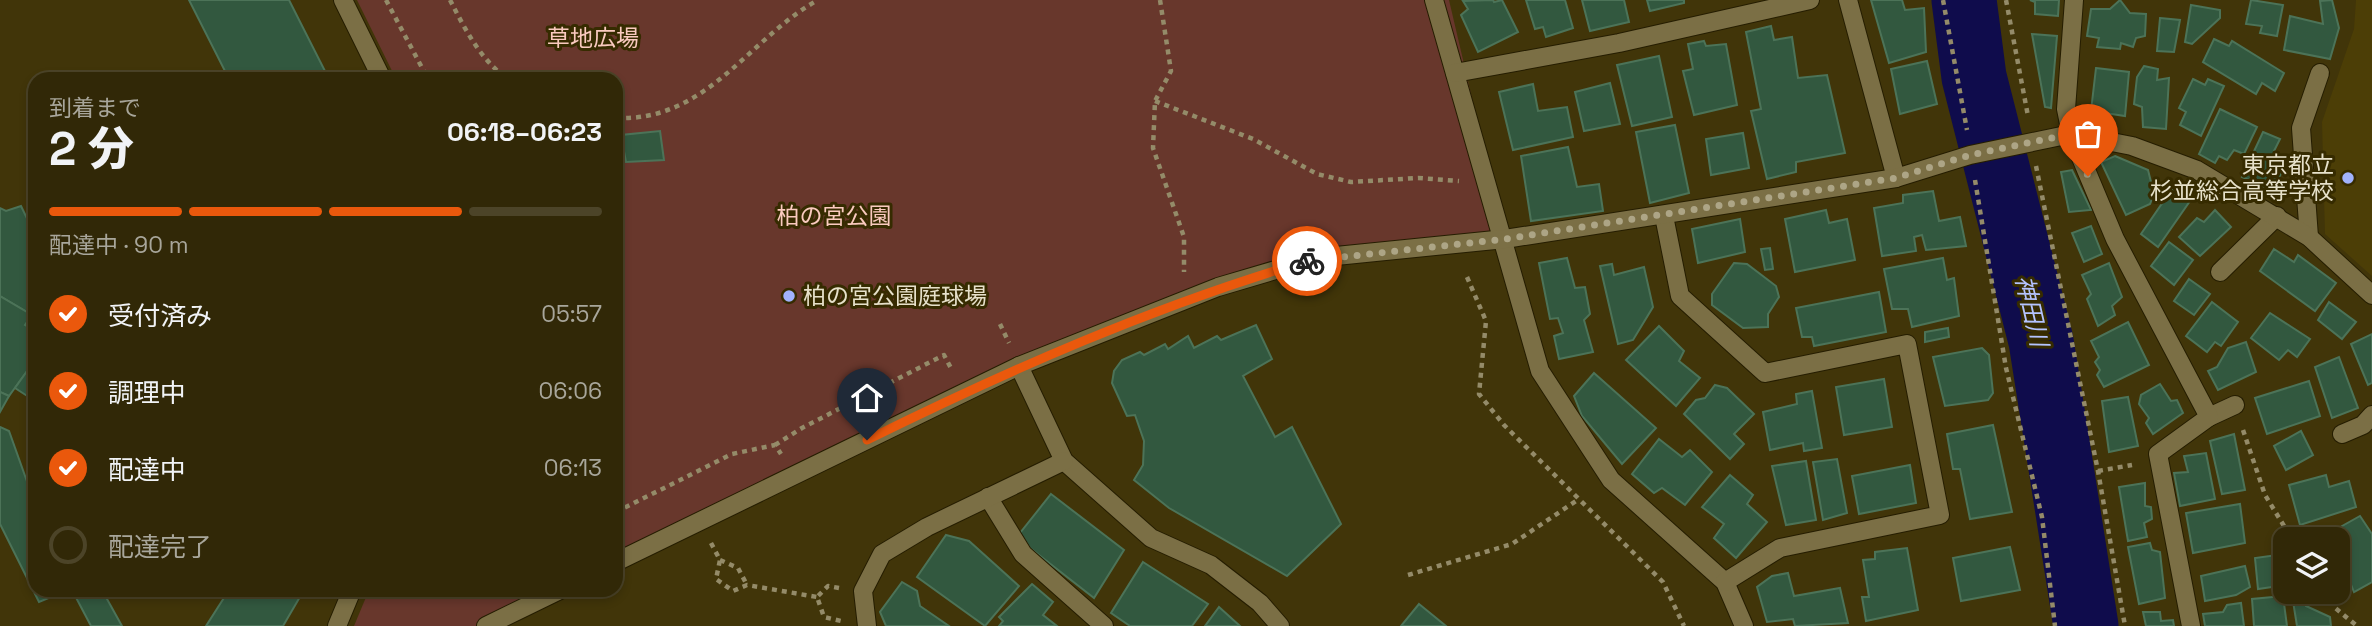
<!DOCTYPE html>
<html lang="ja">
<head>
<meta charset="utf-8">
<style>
	:root { --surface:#312807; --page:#393011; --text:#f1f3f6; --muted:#a8a69b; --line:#4c4428; --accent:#ea580c }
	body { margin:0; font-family:"Space Grotesk","Noto Sans JP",sans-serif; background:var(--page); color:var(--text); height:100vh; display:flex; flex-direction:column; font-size:26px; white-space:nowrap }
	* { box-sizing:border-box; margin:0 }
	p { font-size:23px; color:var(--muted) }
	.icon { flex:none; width:38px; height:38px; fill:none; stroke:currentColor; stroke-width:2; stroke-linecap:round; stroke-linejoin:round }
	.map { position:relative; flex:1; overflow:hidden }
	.side { position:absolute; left:28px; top:72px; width:595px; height:525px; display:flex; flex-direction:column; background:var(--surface); border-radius:21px; box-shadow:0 4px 10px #0003,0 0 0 2px var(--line) }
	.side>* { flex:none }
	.fabs { position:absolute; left:2273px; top:527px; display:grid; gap:14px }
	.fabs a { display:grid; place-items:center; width:77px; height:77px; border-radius:14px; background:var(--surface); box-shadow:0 4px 10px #0003,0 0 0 2px var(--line); font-size:35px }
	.pin { position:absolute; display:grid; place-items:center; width:60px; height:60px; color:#fff; margin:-72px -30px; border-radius:50% 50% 50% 0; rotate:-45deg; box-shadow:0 0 7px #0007 }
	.pin .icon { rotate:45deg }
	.courier { position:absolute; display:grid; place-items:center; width:70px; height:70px; margin:-35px; border:5px solid #ea580c; border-radius:50%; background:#fff; color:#222; box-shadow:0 2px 9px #0007 }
	.summary em { font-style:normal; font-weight:800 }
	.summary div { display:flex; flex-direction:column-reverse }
	.summary { display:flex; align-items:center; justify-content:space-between; height:119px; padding:0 21px }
	h1 { font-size:46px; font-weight:800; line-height:52px }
	.bar { display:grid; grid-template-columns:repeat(4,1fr); gap:10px 7px; align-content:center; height:84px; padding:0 21px }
	.bar i { height:9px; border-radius:5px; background:var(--line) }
	.bar .on { background:var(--accent) }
	.bar p { grid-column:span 4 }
	ol { padding:0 21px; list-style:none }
	li { display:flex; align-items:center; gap:21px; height:77px }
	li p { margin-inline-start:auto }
	li .icon { padding:7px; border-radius:50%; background:var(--accent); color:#fff; stroke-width:4 }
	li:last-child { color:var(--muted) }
	li i { width:38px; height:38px; border:4px solid var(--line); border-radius:50% }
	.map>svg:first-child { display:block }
</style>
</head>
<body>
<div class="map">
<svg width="2372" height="626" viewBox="0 0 2372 626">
	<rect width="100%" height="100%" fill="#413509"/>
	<path fill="#4c3e06" d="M2356,0H2372V276L2325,234L2322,122L2354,29Z"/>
	<g fill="#68372c">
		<path d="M357,0H1449L1505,239L1316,258L1019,366L616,562V79H396Z"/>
		<path d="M369,590H560L486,626H354Z"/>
	</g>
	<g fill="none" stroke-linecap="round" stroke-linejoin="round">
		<path stroke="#0f0c4c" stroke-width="65" d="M1964,0L1974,77L2041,341L2086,626"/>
	</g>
	<g fill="#32583f" stroke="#4c7358" stroke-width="2">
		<path d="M189,0H289L329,79H229Z"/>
		<path d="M1493,0L1494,2L1502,0L1518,32L1478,52L1461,15L1468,9L1463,1Z"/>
		<path d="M1526,0H1565L1573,28L1546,37L1543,27L1535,29Z"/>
		<path d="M1582,0H1624L1629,22L1590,31Z"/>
		<path d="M1647,0H1684V3L1650,11Z"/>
		<path d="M1871,0H1902L1905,10L1924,8L1926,52L1889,63Z"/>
		<path d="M2030,0H2059L2058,16L2035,14V2Z"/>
		<path d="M2120,0L2130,13L2146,14L2145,36L2136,38L2133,47L2121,43L2120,49L2097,47L2099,38L2087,36L2091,9H2110Z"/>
		<path d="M2251,0L2283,5L2277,36L2260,33L2262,26L2246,24Z"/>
		<path d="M2332,0L2339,28L2330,59L2284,50L2290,16L2323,24L2320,1Z"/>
		<path d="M2191,5L2220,10V18L2192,44L2185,42Z"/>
		<path d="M2160,18L2180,20L2174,52L2157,51Z"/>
		<path d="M1771,26L1774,40L1792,37L1798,78L1827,75L1845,153L1796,162V172L1767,179L1751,111L1761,109L1746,32Z"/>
		<path d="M2032,34L2057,36L2051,108L2045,107Z"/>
		<path d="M2214,39L2229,46L2232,41L2284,73L2275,91L2262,83L2256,94L2203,62Z"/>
		<path d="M1704,41L1706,46L1726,44L1737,105L1694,115L1683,71L1693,69L1688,44Z"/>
		<path d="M1659,56L1672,117L1632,126L1617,65Z"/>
		<path d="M1927,61L1937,104L1900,114L1891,69Z"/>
		<path d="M2144,66L2158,69L2157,80L2169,78L2166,129L2143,127L2142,107L2134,104L2137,77Z"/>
		<path d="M2096,68L2129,72L2125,116L2091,111Z"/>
		<path d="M2193,79L2205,85L2208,79L2224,86L2201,136L2180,125L2186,112L2179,108Z"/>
		<path d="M1610,83L1620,124L1584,131L1575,92Z"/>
		<path d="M1533,84L1538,111L1567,107L1573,137L1513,150L1499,92Z"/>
		<path d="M2220,109L2257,127L2244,154L2234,150L2227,160L2219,156L2215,163L2199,154Z"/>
		<path d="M1675,125L1689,193L1650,203L1636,132Z"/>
		<path d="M660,131L664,160L626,162L621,135Z"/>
		<path d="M2263,132L2280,139L2274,151L2288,161L2272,190L2242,177Z"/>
		<path d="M1743,133L1749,168L1711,175L1706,139Z"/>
		<path d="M1568,147L1577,187L1599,184L1603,211L1531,221L1521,156Z"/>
		<path d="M2115,156L2148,170L2154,194L2150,204L2126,215L2101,162Z"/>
		<path d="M2072,170L2091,210L2069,212L2061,172Z"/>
		<path d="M2172,189L2190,201L2158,247L2141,234Z"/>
		<path d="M1933,191L1939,221L1960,217L1966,246L1926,250L1922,235L1914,237L1916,251L1882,256L1874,208L1903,203V195Z"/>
		<path d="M21,206L35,235V331L25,325L32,315L0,296V208L6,211Z"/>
		<path d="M1826,210L1829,223L1847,219L1855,260L1795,272L1785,219Z"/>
		<path d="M2215,210L2231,227L2200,256L2179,237L2197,218L2204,222Z"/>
		<path d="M1740,219L1745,252L1698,263L1692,229Z"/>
		<path d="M2091,226L2102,254L2084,262L2072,233Z"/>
		<path d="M2169,242L2193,260L2174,285L2151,266Z"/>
		<path d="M1770,248L1773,269L1765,270L1761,249Z"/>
		<path d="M2274,249L2294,262L2298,255L2336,283L2315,311L2260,271Z"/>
		<path d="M1567,258L1575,288L1585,287L1590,314L1584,320L1593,352L1559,359L1554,336L1563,333L1558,318L1550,319L1539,263Z"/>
		<path d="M1943,258L1947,280L1954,278L1959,316L1912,327L1908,309H1892L1884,269Z"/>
		<path d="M1734,263L1747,264L1776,286L1779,297L1768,314V327L1743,328L1712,305V294Z"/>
		<path d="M2109,263L2122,297L2112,306L2115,315L2098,326L2087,299L2091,294L2082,275Z"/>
		<path d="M1612,264L1614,275L1644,267L1653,307L1633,340L1618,344L1600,266Z"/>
		<path d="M2189,279L2210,294L2194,315L2174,301Z"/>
		<path d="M1879,292L1886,332L1814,346L1812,337H1802L1796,308Z"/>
		<path d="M0,296L32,315L25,325L35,331V370L30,367L9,396L0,392Z"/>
		<path d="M2212,302L2238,322L2221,346L2215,342L2207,352L2186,336Z"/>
		<path d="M2329,302L2356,322L2342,339L2318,320Z"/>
		<path d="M2270,313L2310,339L2297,357L2288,350L2279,360L2251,338Z"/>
		<path d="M2128,322L2149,365L2104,387L2097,375L2100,370L2095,362L2099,357L2091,341Z"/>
		<path d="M1256,325L1272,359L1243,376L1275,437L1292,427L1341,524L1287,576L1169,508L1134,480L1143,465L1144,441L1135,415L1127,416L1112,383L1114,371L1122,360L1140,352L1144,355L1165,344L1168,349L1188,336L1194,348L1217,336L1221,340Z"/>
		<path d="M1659,326L1684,351L1679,361L1700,378L1676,406L1626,360Z"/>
		<path d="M1948,328L1949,337L1925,342V332Z"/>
		<path d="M2372,334V383L2368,385L2351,344Z"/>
		<path d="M2246,342L2256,372L2218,390L2208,371L2217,367L2228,348Z"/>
		<path d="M1982,348L1989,355L1993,393L1988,400L1945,406L1933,357Z"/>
		<path d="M2339,357L2358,408L2332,418L2315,367Z"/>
		<path d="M30,367L35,370V401L15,388Z"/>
		<path d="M1594,373L1656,428L1622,464L1582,416L1574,396Z"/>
		<path d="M1884,379L1892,427L1844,435L1836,387Z"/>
		<path d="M2309,381L2320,416L2267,434L2255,398Z"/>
		<path d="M2160,384L2171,401L2177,400L2183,413L2153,434L2146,423L2149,418L2139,404L2141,395Z"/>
		<path d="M1715,385L1727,388L1754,414L1734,434L1744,444L1730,459L1684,414L1696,400L1705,398Z"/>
		<path d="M1812,391L1822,448L1804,451L1803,443L1770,450L1763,412L1797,404L1796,394Z"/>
		<path d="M0,392L9,396L0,412Z"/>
		<path d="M2128,397L2138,446L2109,452L2102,401Z"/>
		<path d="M1993,425L2012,512L1970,519L1960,469H1953L1947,434Z"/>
		<path d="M0,427L9,431L35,504V590H68L39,602L0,524Z"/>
		<path d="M2301,431L2313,455L2286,470L2274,446Z"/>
		<path d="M2234,434L2245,490L2222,494L2210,441Z"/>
		<path d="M1659,439L1682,457L1690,450L1712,472L1685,505L1662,488L1654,493L1632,474Z"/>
		<path d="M2206,453L2215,499L2180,506L2174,473L2188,472L2184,456Z"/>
		<path d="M1837,459L1847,513L1823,520L1813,462Z"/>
		<path d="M1806,461L1816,520L1786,525L1772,466Z"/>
		<path d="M1910,465L1916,503L1859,514L1852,476Z"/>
		<path d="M1730,475L1753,495L1747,504L1767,522L1736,558L1714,538L1724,524L1702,507Z"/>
		<path d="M2326,475L2329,487L2349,481L2356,507L2300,525L2289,485Z"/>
		<path d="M2145,483V506L2151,507L2152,519L2144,523L2147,537L2128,541L2119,487Z"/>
		<path d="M1051,494L1124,550L1094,598L1030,548L1020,533Z"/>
		<path d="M2240,504L2245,543L2193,553L2186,513Z"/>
		<path d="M2360,516L2372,534V582L2354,592L2348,577L2338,581V539H2319Z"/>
		<path d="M946,535L969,541L1019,586L985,626L917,577Z"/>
		<path d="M2150,543L2152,550L2160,552L2165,598L2139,604L2128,547Z"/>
		<path d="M2010,547L2020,590L1961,601L1953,558Z"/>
		<path d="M1907,548L1918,610L1866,621L1862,597H1869L1863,560L1875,559V552Z"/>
		<path d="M2285,554L2286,585L2258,589L2255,558Z"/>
		<path d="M1143,562L1208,604L1192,626H1130L1111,613Z"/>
		<path d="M2245,566L2250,587L2236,595L2205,601L2201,576Z"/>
		<path d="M1788,573L1794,596L1840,588L1848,623L1795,626L1793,619L1767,622L1757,587L1772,576Z"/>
		<path d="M902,582L917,591L920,606L949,626H886L880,612Z"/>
		<path d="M1032,584L1053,602L1043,615L1057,626H999L1003,621L999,617Z"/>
		<path d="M72,590H102L122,626H91Z"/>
		<path d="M229,590H304L283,626H206Z"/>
		<path d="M2305,592L2306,606L2330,617L2331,626H2297L2292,595Z"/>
		<path d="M2283,596L2287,626H2254L2252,599Z"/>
		<path d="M2241,603L2244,626H2205L2203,614L2223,612L2227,605Z"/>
		<path d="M1419,604L1446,626H1401Z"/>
		<path d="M1219,607L1240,626H1205Z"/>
		<path d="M2143,612H2160L2161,621L2173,620L2174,626H2146Z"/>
	</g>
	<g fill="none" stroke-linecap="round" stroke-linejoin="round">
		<defs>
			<g id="service">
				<path d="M2309,237L2301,128L2320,73"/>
				<path d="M2220,272L2277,216"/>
				<path d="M2209,417L2235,405"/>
				<path d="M2342,434L2363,425L2372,415"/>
			</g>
			<g id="minor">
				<path d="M343,0L382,79"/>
				<path d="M1434,0L1540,371L1611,480L1725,582L1744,626"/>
				<path d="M1848,0L1896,178"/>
				<path d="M2074,0L2066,109L2071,134L2115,239L2209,417L2158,454L2191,626"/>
				<path d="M1455,73L1619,43L1810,0"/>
				<path d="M1664,216L1680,296L1765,373L1907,344L1940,515L1780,548L1725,582"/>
				<path d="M1019,366L1064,461L1151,538L1211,565L1260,603L1280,626"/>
				<path d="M988,497L1023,554L1104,626"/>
				<path d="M616,562L1019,366L1218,287L1316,258L1505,239L1896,178L1970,155L2071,134L2132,146L2197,170L2309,237L2372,295"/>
				<path d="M337,626L352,590"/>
				<path d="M486,626L560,590"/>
				<path d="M867,626L863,591L882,554L927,527L1064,461"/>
			</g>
		</defs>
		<use href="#service" stroke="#251d00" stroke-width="20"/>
		<use href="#minor" stroke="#251d00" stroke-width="20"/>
		<g stroke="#948b69" stroke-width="4.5" stroke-dasharray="5 5" stroke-linecap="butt">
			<path d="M386,0L428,79"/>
			<path d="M450,0C465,29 481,61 508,79"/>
			<path d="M1160,0L1171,71L1155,101L1153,148L1184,237V272"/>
			<path d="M1943,0L1967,130"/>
			<path d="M2006,0L2028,116"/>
			<path d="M1155,101L1253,139L1317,174L1351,182L1418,178L1459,181"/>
			<path d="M616,118C707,122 749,38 818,0"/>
			<path d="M2036,166L2098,471L2125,626"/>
			<path d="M1975,180L2006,368L2042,517L2055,626"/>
			<path d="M1467,277L1486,321L1479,394L1504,425L1663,582L1684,626"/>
			<path d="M1000,324L1009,343"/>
			<path d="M2243,430L2265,495L2292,539"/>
			<path d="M775,445L802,428L944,355L952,370"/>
			<path d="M2098,471L2132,465"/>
			<path d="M616,512L732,454L775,445L781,454"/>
			<path d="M711,543L720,560L716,579L733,591L747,585L817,597"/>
			<path d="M720,560L738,568L747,585"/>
			<path d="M1408,575L1512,544L1579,499"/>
			<path d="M839,588L828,586L817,597L824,617L841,621"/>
			<path d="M2325,592L2334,607L2357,626"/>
		</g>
		<use href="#service" stroke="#7b6f45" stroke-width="18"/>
		<use href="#minor" stroke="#7b6f45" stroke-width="18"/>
	</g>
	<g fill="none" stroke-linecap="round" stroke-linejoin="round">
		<path stroke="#ada586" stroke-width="7" stroke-dasharray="0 12.6" d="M1307,261L1505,239L1896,178L1970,155L2071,134L2088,176"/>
		<path stroke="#ea580c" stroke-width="9" d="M867,440C1009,370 1154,306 1307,261"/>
	</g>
	<g fill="#a1b2fd" stroke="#362b00" stroke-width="2.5">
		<circle cx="2348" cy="178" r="7"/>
		<circle cx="789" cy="296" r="7"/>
	</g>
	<g text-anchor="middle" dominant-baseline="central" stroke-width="6" stroke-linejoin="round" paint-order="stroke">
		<g font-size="23" fill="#facabf" stroke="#362b00">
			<text x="593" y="38">草地広場</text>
			<text x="834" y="216">柏の宮公園</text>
		</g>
		<g font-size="23" fill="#e7e1ca" stroke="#362b00" text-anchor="end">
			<text x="2334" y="165">東京都立<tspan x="2334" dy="26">杉並総合高等学校</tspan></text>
			<text x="803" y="296" text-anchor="start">柏の宮公園庭球場</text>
		</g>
		<g font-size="24" font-style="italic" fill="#b4c3fe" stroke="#362b00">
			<text transform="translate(2032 311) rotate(77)">神田川</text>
		</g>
	</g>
</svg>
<div class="fabs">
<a><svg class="icon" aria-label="layers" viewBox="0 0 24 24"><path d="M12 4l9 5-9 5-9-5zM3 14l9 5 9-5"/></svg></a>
</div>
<div class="pin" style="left:2088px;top:176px;background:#ea580c"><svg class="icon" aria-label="bag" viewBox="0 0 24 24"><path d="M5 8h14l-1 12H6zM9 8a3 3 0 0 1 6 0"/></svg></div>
<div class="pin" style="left:867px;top:440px;background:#1f2937"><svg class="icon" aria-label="home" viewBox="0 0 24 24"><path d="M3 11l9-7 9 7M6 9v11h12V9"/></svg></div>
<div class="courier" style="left:1307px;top:261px"><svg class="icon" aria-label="bike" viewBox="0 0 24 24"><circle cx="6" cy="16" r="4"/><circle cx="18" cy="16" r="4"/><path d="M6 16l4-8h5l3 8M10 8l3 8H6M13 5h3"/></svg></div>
<section class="side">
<div class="summary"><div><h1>2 分</h1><p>到着まで</p></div><em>06:18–06:23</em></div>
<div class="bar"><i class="on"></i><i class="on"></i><i class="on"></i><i></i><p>配達中 · 90 m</p></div>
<ol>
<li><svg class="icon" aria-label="check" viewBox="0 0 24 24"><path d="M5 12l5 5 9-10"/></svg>受付済み<p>05:57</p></li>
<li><svg class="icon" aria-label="check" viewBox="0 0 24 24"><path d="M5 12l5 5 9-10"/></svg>調理中<p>06:06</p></li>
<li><svg class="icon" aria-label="check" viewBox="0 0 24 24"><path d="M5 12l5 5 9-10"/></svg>配達中<p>06:13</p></li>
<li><i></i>配達完了</li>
</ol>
</section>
</div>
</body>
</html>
